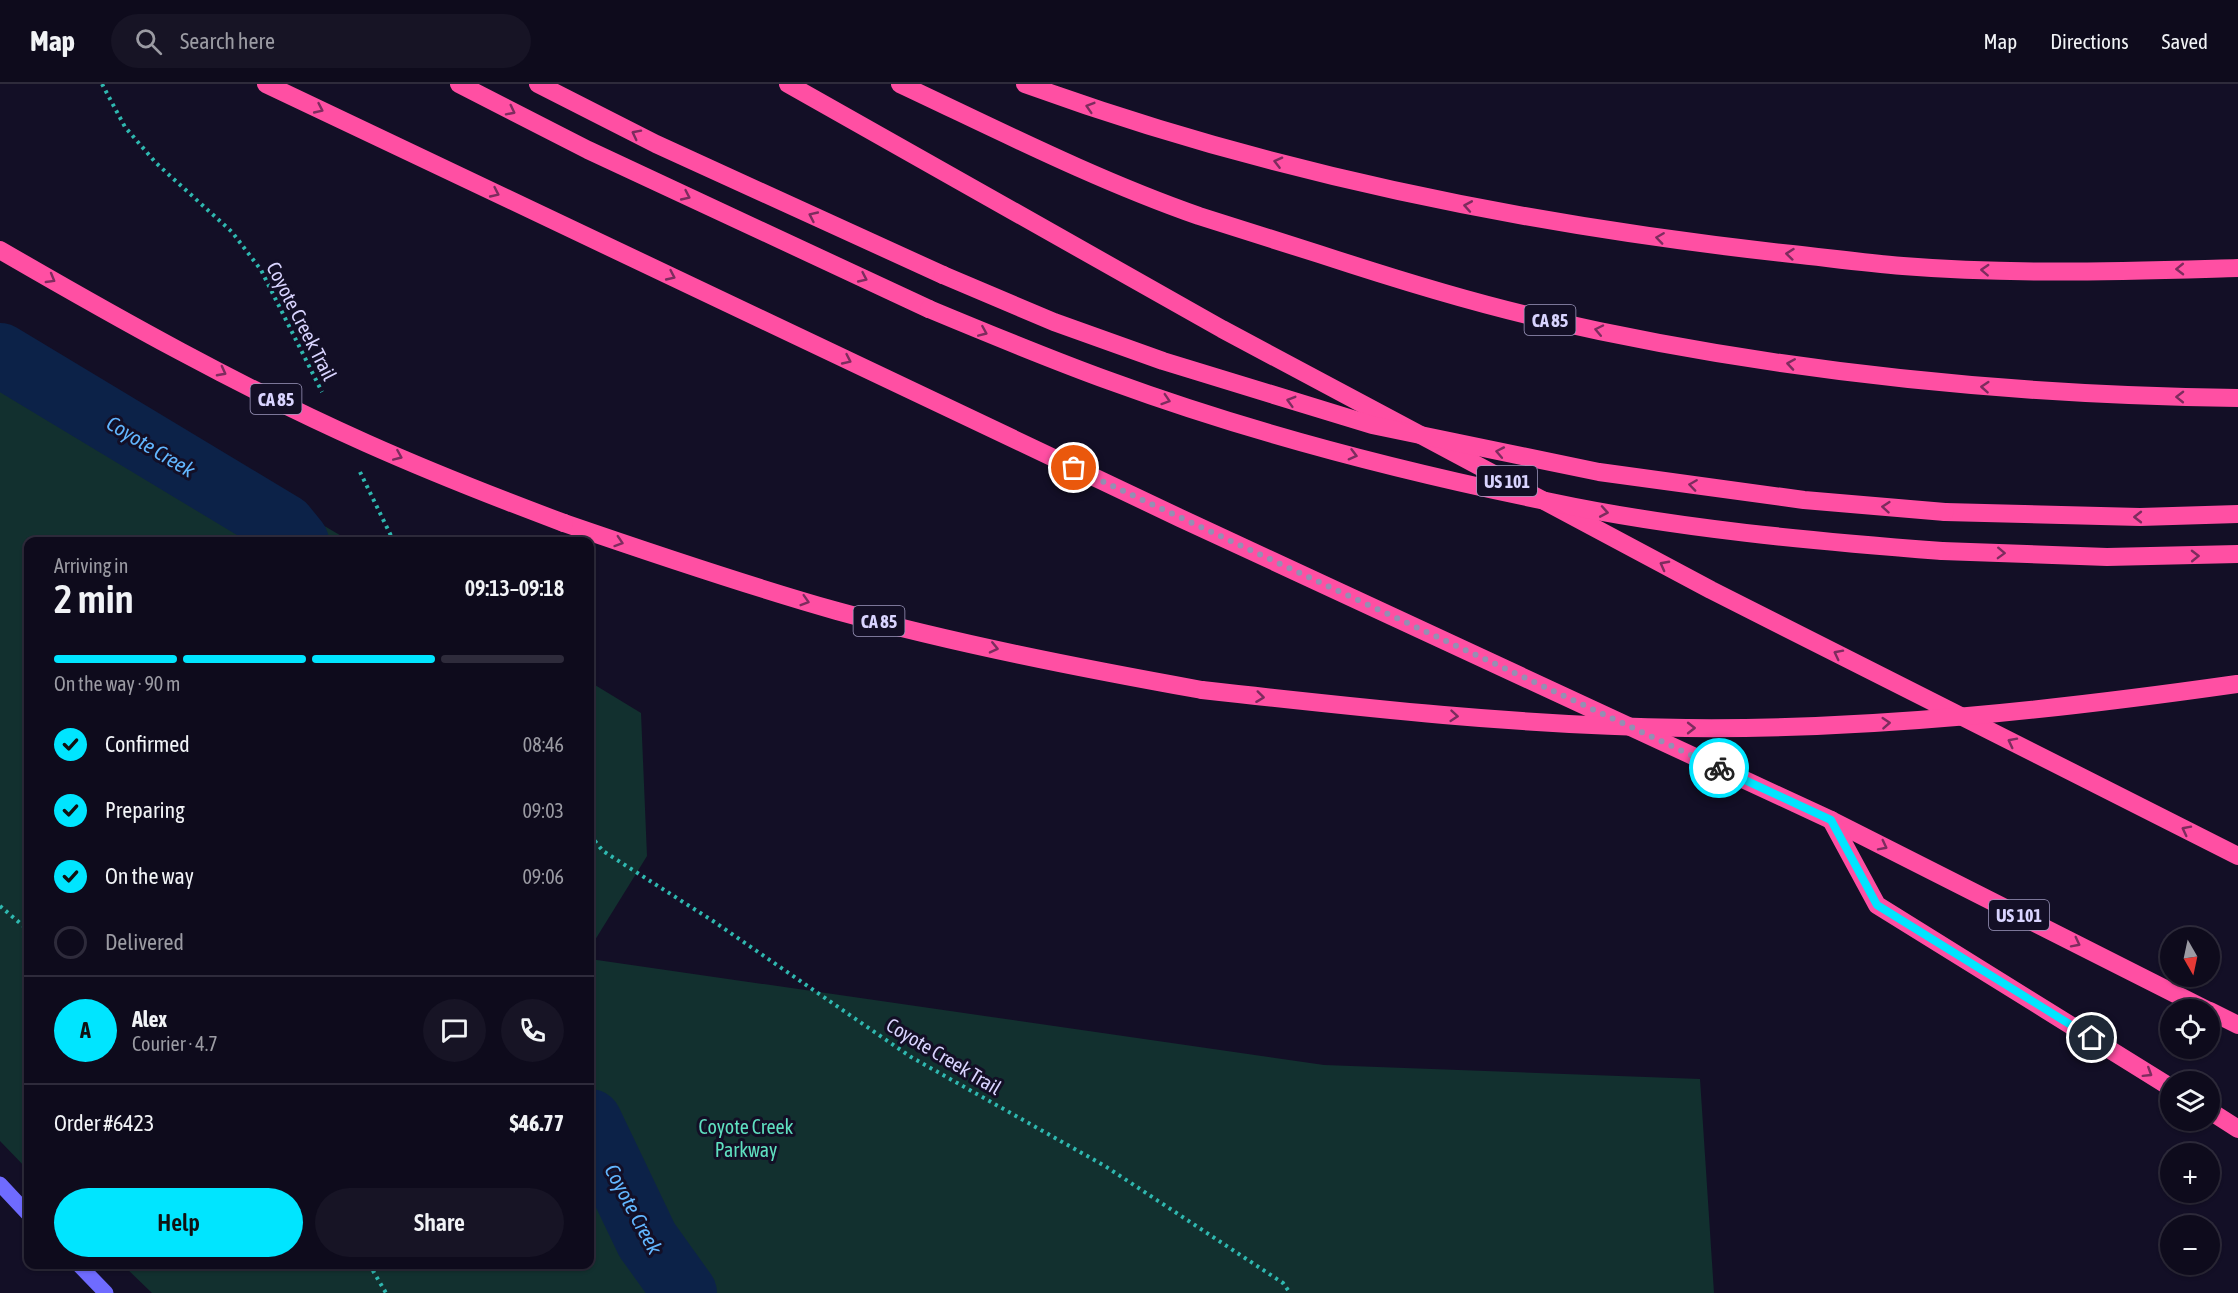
<!DOCTYPE html>
<html lang="en">
<head>
<meta charset="utf-8">
<style>
	:root { --surface:#0e0b1c; --page:#171425; --text:#f1f3f6; --muted:#9b9ba3; --line:#2e2b3b; --accent:#00e5ff }
	body { margin:0; font-family:"Asap Condensed",sans-serif; background:var(--page); color:var(--text); height:100vh; display:flex; flex-direction:column; font-size:22px; white-space:nowrap }
	* { box-sizing:border-box; margin:0 }
	p { font-size:20px; color:var(--muted) }
	.icon { flex:none; width:33px; height:33px; fill:none; stroke:currentColor; stroke-width:2; stroke-linecap:round; stroke-linejoin:round }
	.map { position:relative; flex:1; overflow:hidden }
	.details { position:absolute; left:24px; top:453px; width:570px; height:732px; display:flex; flex-direction:column; background:var(--surface); border-radius:12px; box-shadow:0 2px 4px #0004,0 0 0 2px var(--line) }
	.details>* { flex:none }
	.needle { width:39px; rotate:171deg }
	.controls { position:absolute; left:2160px; top:843px; display:grid; gap:12px }
	.controls a { display:grid; place-items:center; width:60px; height:60px; border-radius:50%; background:var(--surface); box-shadow:0 2px 4px #0004,0 0 0 2px var(--line); font-size:30px }
	.pin { position:absolute; display:grid; place-items:center; width:51px; height:51px; color:#fff; margin:-26px; border:3px solid #fff; border-radius:50%; box-shadow:0 2px 6px #0007 }
	.courier { position:absolute; display:grid; place-items:center; width:60px; height:60px; margin:-30px; border:4px solid #00e5ff; border-radius:50%; background:#fff; color:#222; box-shadow:0 2px 8px #0007 }
	.overview em { font-style:normal; font-weight:600 }
	.overview div { display:flex; flex-direction:column-reverse }
	.overview { display:flex; align-items:center; justify-content:space-between; height:102px; padding:0 30px }
	h1 { font-size:39px; font-weight:600; line-height:45px }
	.bar { display:grid; grid-template-columns:repeat(4,1fr); gap:9px 6px; align-content:center; height:72px; padding:0 30px }
	.bar i { height:8px; border-radius:4px; background:var(--line) }
	.bar .active { background:var(--accent) }
	.bar p { grid-column:span 4 }
	.line { display:flex; align-items:center; gap:15px; padding:0 30px; border-top:2px solid var(--line) }
	.line div { flex:1 }
	.round { display:grid; place-items:center; flex:none; width:63px; height:63px; border-radius:32px; background:var(--page) }
	ol { padding:0 30px; list-style:none }
	li { display:flex; align-items:center; gap:18px; height:66px }
	li p { margin-inline-start:auto }
	li .icon { padding:6px; border-radius:50%; background:var(--accent); color:#111; stroke-width:4 }
	li:last-child { color:var(--muted) }
	li i { width:33px; height:33px; border:3px solid var(--line); border-radius:50% }
	.cta { display:flex; gap:12px; margin-top:auto; padding:12px 30px }
	.cta a { flex:1; height:69px; border-radius:36px; background:var(--accent); color:#111; font-size:24px; font-weight:600; line-height:69px; text-align:center }
	.cta a+a { background:var(--page); color:var(--text) }
	header { display:flex; align-items:center; gap:36px; box-sizing:border-box; height:84px; padding:0 30px; background:var(--surface); border-bottom:2px solid var(--line) }
	header strong { font-size:28px }
	nav { display:flex; gap:33px; margin-inline-start:auto; font-size:21px }
	.search { width:420px; height:54px; background:var(--page); display:flex; align-items:center; gap:15px; box-sizing:border-box; padding:0 21px; border-radius:33px; color:var(--muted); font-size:22px }
	.map>svg:first-child { display:block }
</style>
</head>
<body>
<header>
<strong>Map</strong>
<div class="search"><svg class="icon" aria-label="search" viewBox="0 0 24 24"><circle cx="10" cy="10" r="6"/><path d="M15 15l6 6"/></svg>Search here</div>
<nav><a>Map</a><a>Directions</a><a>Saved</a></nav>
</header>
<div class="map">
<svg width="2238" height="1209" viewBox="0 0 2238 1209">
	<rect width="100%" height="100%" fill="#130f26"/>
	<g fill="#12302f">
		<path d="M0,252L350,457L28,458V1086L0,1057Z"/>
		<path d="M590,598L641,629L647,772L590,864Z"/>
		<path d="M590,875L1324,981L1700,995L1714,1209H152L123,1181L590,1180Z"/>
	</g>
	<g fill="none" stroke-linecap="round" stroke-linejoin="round">
		<g stroke="#0c2248" stroke-width="64">
			<path d="M0,271L284,442L297,458"/>
			<path d="M590,1037L647,1156L685,1209"/>
		</g>
		<g stroke="#2fb8b0" stroke-width="4" stroke-dasharray="3 4.5" stroke-linecap="butt">
			<path d="M102,0L125,43L156,79L232,148L261,186L322,308"/>
			<path d="M360,388L394,458"/>
			<path d="M590,751L603,767L713,837L911,973L1105,1082L1283,1199L1290,1209"/>
			<path d="M0,822L28,846"/>
			<path d="M369,1180L386,1209"/>
		</g>
		<g stroke="#6f6bff" stroke-width="15">
			<path d="M0,1100L28,1130"/>
			<path d="M78,1180L106,1209"/>
		</g>
		<g stroke="#ff4fa3" stroke-width="18">
			<path d="M266,0L1180,434L1831,736L2207,926"/>
			<path d="M459,0L588,66L929,225"/>
			<path d="M538,0L656,60L943,191"/>
			<path d="M788,0L1222,245L1711,506L2238,772"/>
			<path d="M900,0C998,46 1096,96 1199,132C1239,145 1279,157 1319,170C1392,194 1465,217 1540,234C1769,287 2003,311 2238,314"/>
			<path d="M1025,0C1272,90 1531,142 1792,170C1829,174 1866,179 1903,182C2015,191 2126,187 2238,184"/>
			<path d="M1945,428L2140,433L2238,430"/>
			<path d="M564,439C654,470 745,501 837,527C957,560 1080,584 1202,606"/>
			<path d="M1942,467L2107,473L2238,470"/>
			<path d="M1831,736L1877,821L2170,1003"/>
			<path d="M2210,927L2238,941"/>
			<path d="M2210,1027L2238,1045"/>
		</g>
		<g stroke="#ff4fa3" stroke-width="18">
			<path d="M0,166C119,235 240,303 366,359C431,388 497,414 564,439"/>
			<path d="M943,191L1054,238L1163,277L1372,341L1599,388L1804,416L1945,428"/>
			<path d="M929,225C989,250 1049,275 1110,297C1252,349 1403,388 1551,418C1678,445 1813,457 1942,467"/>
			<path d="M1202,606C1363,624 1524,642 1686,644C1871,646 2054,626 2237,600"/>
		</g>
	</g>
	<defs><path id="oneway-chevron" d="M-2-3.5L2.5 0L-2 3.5" fill="none" stroke-width="1.6" stroke-linecap="round" stroke-linejoin="round" transform="scale(1.5)"/></defs>
	<g stroke="#7d2c5e">
		<use href="#oneway-chevron" transform="translate(1090 23) rotate(-163)"/>
		<use href="#oneway-chevron" transform="translate(319 25) rotate(25)"/>
		<use href="#oneway-chevron" transform="translate(511 27) rotate(27)"/>
		<use href="#oneway-chevron" transform="translate(636 50) rotate(-153)"/>
		<use href="#oneway-chevron" transform="translate(1278 78) rotate(-166)"/>
		<use href="#oneway-chevron" transform="translate(495 109) rotate(25)"/>
		<use href="#oneway-chevron" transform="translate(686 112) rotate(25)"/>
		<use href="#oneway-chevron" transform="translate(1468 122) rotate(-170)"/>
		<use href="#oneway-chevron" transform="translate(813 132) rotate(-155)"/>
		<use href="#oneway-chevron" transform="translate(1660 154) rotate(-172)"/>
		<use href="#oneway-chevron" transform="translate(1790 170) rotate(-174)"/>
		<use href="#oneway-chevron" transform="translate(2180 185) rotate(179)"/>
		<use href="#oneway-chevron" transform="translate(1985 186) rotate(-177)"/>
		<use href="#oneway-chevron" transform="translate(671 192) rotate(25)"/>
		<use href="#oneway-chevron" transform="translate(863 194) rotate(25)"/>
		<use href="#oneway-chevron" transform="translate(51 195) rotate(30)"/>
		<use href="#oneway-chevron" transform="translate(1599 246) rotate(-168)"/>
		<use href="#oneway-chevron" transform="translate(983 248) rotate(23)"/>
		<use href="#oneway-chevron" transform="translate(847 276) rotate(25)"/>
		<use href="#oneway-chevron" transform="translate(1791 280) rotate(-171)"/>
		<use href="#oneway-chevron" transform="translate(222 288) rotate(28)"/>
		<use href="#oneway-chevron" transform="translate(1985 303) rotate(-176)"/>
		<use href="#oneway-chevron" transform="translate(2180 313) rotate(-179)"/>
		<use href="#oneway-chevron" transform="translate(1166 316) rotate(18)"/>
		<use href="#oneway-chevron" transform="translate(1291 317) rotate(-164)"/>
		<use href="#oneway-chevron" transform="translate(1500 368) rotate(-169)"/>
		<use href="#oneway-chevron" transform="translate(1353 371) rotate(15)"/>
		<use href="#oneway-chevron" transform="translate(398 372) rotate(23)"/>
		<use href="#oneway-chevron" transform="translate(1693 401) rotate(-172)"/>
		<use href="#oneway-chevron" transform="translate(1886 423) rotate(-175)"/>
		<use href="#oneway-chevron" transform="translate(1604 428) rotate(10)"/>
		<use href="#oneway-chevron" transform="translate(2138 433) rotate(-180)"/>
		<use href="#oneway-chevron" transform="translate(619 458) rotate(18)"/>
		<use href="#oneway-chevron" transform="translate(2001 469) rotate(2)"/>
		<use href="#oneway-chevron" transform="translate(2195 472) rotate(-1)"/>
		<use href="#oneway-chevron" transform="translate(1664 481) rotate(-152)"/>
		<use href="#oneway-chevron" transform="translate(805 517) rotate(17)"/>
		<use href="#oneway-chevron" transform="translate(994 564) rotate(13)"/>
		<use href="#oneway-chevron" transform="translate(1838 570) rotate(-153)"/>
		<use href="#oneway-chevron" transform="translate(1260 613) rotate(7)"/>
		<use href="#oneway-chevron" transform="translate(1454 632) rotate(5)"/>
		<use href="#oneway-chevron" transform="translate(1886 639) rotate(-4)"/>
		<use href="#oneway-chevron" transform="translate(1691 644)"/>
		<use href="#oneway-chevron" transform="translate(2012 658) rotate(-153)"/>
		<use href="#oneway-chevron" transform="translate(2186 746) rotate(-153)"/>
		<use href="#oneway-chevron" transform="translate(1883 762) rotate(27)"/>
		<use href="#oneway-chevron" transform="translate(2076 859) rotate(27)"/>
		<use href="#oneway-chevron" transform="translate(2148 989) rotate(32)"/>
	</g>
	<g fill="none" stroke-linecap="round" stroke-linejoin="round">
		<path stroke="#948fb3" stroke-width="6" stroke-dasharray="0 10.8" d="M1074,384L1719,684"/>
		<path stroke="#00e5ff" stroke-width="8" d="M1719,684L1831,736L1877,821L2092,954"/>
	</g>
	<g text-anchor="middle" dominant-baseline="central" stroke-width="6" stroke-linejoin="round" paint-order="stroke">
		<g fill="#130f26" stroke="#9e99be" stroke-width="1.5">
			<rect x="1524.5" y="221" width="51" height="30" rx="4.5"/>
			<rect x="250.5" y="300" width="51" height="30" rx="4.5"/>
			<rect x="1477" y="382" width="60" height="30" rx="4.5"/>
			<rect x="853.5" y="522" width="51" height="30" rx="4.5"/>
			<rect x="1989" y="816" width="60" height="30" rx="4.5"/>
		</g>
		<g font-size="18" font-weight="bold" fill="#d9d4ff">
			<text x="1550" y="236">CA 85</text>
			<text x="276" y="315">CA 85</text>
			<text x="1507" y="397">US 101</text>
			<text x="879" y="537">CA 85</text>
			<text x="2019" y="831">US 101</text>
		</g>
		<g font-size="20" fill="#d9d4ff" stroke="#130f26">
			<text transform="translate(302 237) rotate(63)">Coyote Creek Trail</text>
			<text transform="translate(944 972) rotate(31)">Coyote Creek Trail</text>
		</g>
		<g font-size="20" fill="#5fe0c0" stroke="#130f26">
			<text x="746" y="1042">Coyote Creek<tspan x="746" dy="23">Parkway</tspan></text>
		</g>
		<g font-size="21" font-style="italic" fill="#62b6ff" stroke="#130f26">
			<text transform="translate(151 362) rotate(31)">Coyote Creek</text>
			<text transform="translate(634 1125) rotate(62)">Coyote Creek</text>
		</g>
	</g>
</svg>
<div class="controls">
<a><svg class="needle" viewBox="-14 -14 28 28"><path d="M0-13l5 13h-10z" fill="#e53935"/><path d="M0 13l5-13h-10z" fill="#9b9ba3"/></svg></a>
<a><svg class="icon" aria-label="locate" viewBox="0 0 24 24"><circle cx="12" cy="12" r="6"/><path d="M12 2v4M12 18v4M2 12h4M18 12h4"/></svg></a>
<a><svg class="icon" aria-label="layers" viewBox="0 0 24 24"><path d="M12 4l9 5-9 5-9-5zM3 14l9 5 9-5"/></svg></a>
<a>+</a>
<a>−</a>
</div>
<div class="pin" style="left:1074px;top:384px;background:#ea580c"><svg class="icon" aria-label="bag" viewBox="0 0 24 24"><path d="M5 8h14l-1 12H6zM9 8a3 3 0 0 1 6 0"/></svg></div>
<div class="pin" style="left:2092px;top:954px;background:#1f2937"><svg class="icon" aria-label="home" viewBox="0 0 24 24"><path d="M3 11l9-7 9 7M6 9v11h12V9"/></svg></div>
<div class="courier" style="left:1719px;top:684px"><svg class="icon" aria-label="bike" viewBox="0 0 24 24"><circle cx="6" cy="16" r="4"/><circle cx="18" cy="16" r="4"/><path d="M6 16l4-8h5l3 8M10 8l3 8H6M13 5h3"/></svg></div>
<section class="details">
<div class="overview"><div><h1>2 min</h1><p>Arriving in</p></div><em>09:13–09:18</em></div>
<div class="bar"><i class="active"></i><i class="active"></i><i class="active"></i><i></i><p>On the way · 90 m</p></div>
<ol>
<li><svg class="icon" aria-label="check" viewBox="0 0 24 24"><path d="M5 12l5 5 9-10"/></svg>Confirmed<p>08:46</p></li>
<li><svg class="icon" aria-label="check" viewBox="0 0 24 24"><path d="M5 12l5 5 9-10"/></svg>Preparing<p>09:03</p></li>
<li><svg class="icon" aria-label="check" viewBox="0 0 24 24"><path d="M5 12l5 5 9-10"/></svg>On the way<p>09:06</p></li>
<li><i></i>Delivered</li>
</ol>
<div class="line" style="height:108px"><b class="round" style="background:var(--accent);color:#111">A</b><div><b>Alex</b><p>Courier · 4.7</p></div><a class="round"><svg class="icon" aria-label="chat" viewBox="0 0 24 24"><path d="M4 5h16v11H9l-5 4z"/></svg></a><a class="round"><svg class="icon" aria-label="phone" viewBox="0 0 24 24"><path d="M5 4h4l2 5-3 2q2 4 5 5l2-3 5 2v4C11 20 4 13 5 4z"/></svg></a></div>
<div class="line" style="height:78px"><div>Order #6423</div><b>$46.77</b></div>
<div class="cta"><a>Help</a><a>Share</a></div>
</section>
</div>
</body>
</html>
